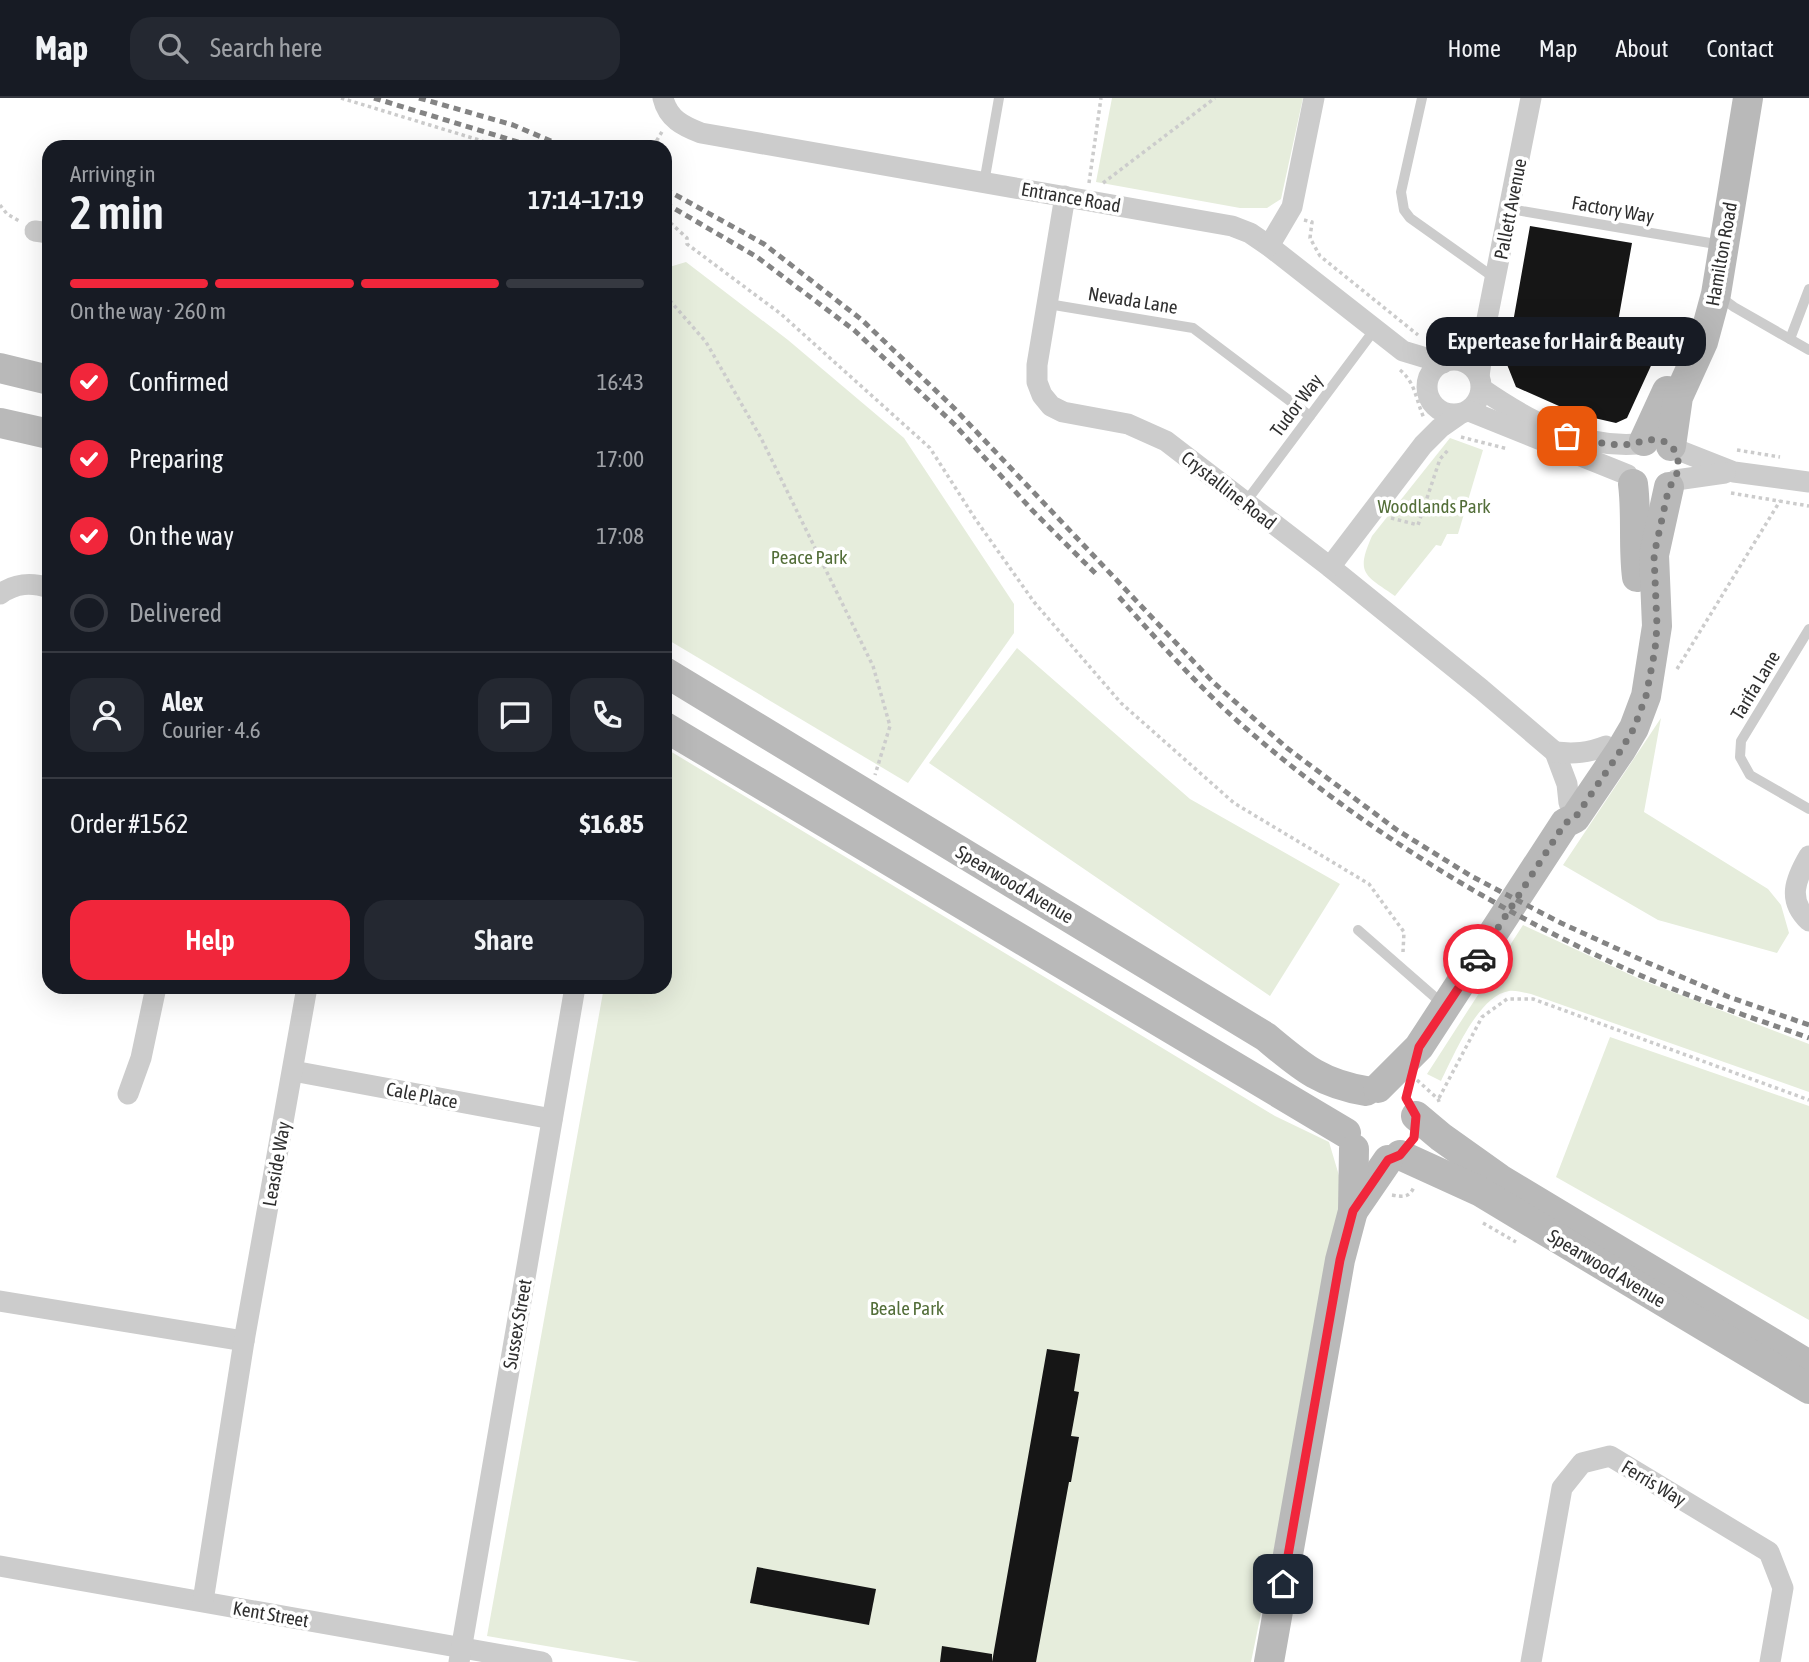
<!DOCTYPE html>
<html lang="en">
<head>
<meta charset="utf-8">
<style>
	:root { --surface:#171b24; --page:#242831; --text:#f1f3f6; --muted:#9ea1a6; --line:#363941; --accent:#f1263b }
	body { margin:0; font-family:"Asap Condensed",sans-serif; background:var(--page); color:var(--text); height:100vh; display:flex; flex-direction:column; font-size:26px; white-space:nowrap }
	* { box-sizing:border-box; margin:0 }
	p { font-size:23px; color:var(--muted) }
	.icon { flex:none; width:38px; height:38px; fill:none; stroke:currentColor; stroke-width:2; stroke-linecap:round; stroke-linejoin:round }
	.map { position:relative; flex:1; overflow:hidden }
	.drawer { position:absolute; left:42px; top:42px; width:630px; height:854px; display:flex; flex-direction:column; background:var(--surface); border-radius:21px; box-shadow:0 7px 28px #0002 }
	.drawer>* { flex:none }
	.pin { position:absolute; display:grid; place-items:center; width:60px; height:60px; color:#fff; margin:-30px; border-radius:14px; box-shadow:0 4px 10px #0006 }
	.courier { position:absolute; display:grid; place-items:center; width:70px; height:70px; margin:-35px; border:5px solid #f1263b; border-radius:50%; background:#fff; color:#222; box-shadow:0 2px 9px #0007 }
	.bubble { position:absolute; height:49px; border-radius:21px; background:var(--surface); box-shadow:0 7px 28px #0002; font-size:23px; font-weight:600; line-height:49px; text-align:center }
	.headline em { font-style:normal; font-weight:600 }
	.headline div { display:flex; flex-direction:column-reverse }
	.headline { display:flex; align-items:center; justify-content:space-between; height:119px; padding:0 28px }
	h1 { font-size:46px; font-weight:600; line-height:52px }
	.bar { display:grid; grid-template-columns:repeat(4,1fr); gap:10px 7px; align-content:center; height:84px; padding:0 28px }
	.bar i { height:9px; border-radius:5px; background:var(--line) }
	.bar .selected { background:var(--accent) }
	.bar p { grid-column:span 4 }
	.line { display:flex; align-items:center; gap:18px; padding:0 28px; border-top:2px solid var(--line) }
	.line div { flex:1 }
	.round { display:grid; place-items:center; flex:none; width:74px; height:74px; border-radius:21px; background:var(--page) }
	ol { padding:0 28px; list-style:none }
	li { display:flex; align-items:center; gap:21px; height:77px }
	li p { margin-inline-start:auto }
	li .icon { padding:7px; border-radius:50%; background:var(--accent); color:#fff; stroke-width:4 }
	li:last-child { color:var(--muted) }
	li i { width:38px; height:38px; border:4px solid var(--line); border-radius:50% }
	.cta { display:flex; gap:14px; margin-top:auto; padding:14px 28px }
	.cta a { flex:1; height:80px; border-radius:21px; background:var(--accent); color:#fff; font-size:28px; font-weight:600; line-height:80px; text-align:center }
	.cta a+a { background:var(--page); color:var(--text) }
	header { display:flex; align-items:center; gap:42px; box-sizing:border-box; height:98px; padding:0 35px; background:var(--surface); border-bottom:2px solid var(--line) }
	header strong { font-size:33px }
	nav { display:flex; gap:38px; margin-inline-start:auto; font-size:24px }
	.search { width:490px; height:63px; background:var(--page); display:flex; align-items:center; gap:18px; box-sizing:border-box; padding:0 24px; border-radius:21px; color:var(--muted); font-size:26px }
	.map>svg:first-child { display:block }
</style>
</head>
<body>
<header>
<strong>Map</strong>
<div class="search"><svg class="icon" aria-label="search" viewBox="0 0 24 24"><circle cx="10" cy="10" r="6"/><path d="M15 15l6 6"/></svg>Search here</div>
<nav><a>Home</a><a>Map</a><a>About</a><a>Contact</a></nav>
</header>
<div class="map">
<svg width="1809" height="1564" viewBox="0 0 1809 1564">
	<rect width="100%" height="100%" fill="#fff"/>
	<g fill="#e6eddc">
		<path d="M1112,0H1303L1281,101L1267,110H1240L1096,84Z"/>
		<path d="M686,164L788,242L904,340L1014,506V535L908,685L665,540V173L666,170Z"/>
		<path d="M1450,340L1483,352L1458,436H1447L1441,448L1436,447L1395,498C1365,477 1355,476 1372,438Z"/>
		<path d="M1017,550L1190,701L1340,786L1270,898L929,665Z"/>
		<path d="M1661,620L1644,714L1768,791L1781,807L1789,835L1777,855L1658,822L1563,767Z"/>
		<path d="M665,650L1275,1018L1329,1044L1343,1091L1286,1393L1251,1564H640L487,1538L604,889H665Z"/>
		<path d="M1523,827L1644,883L1809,946V994L1531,896C1525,895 1516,892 1509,893C1478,898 1454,957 1441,983L1427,976Z"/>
		<path d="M1610,939L1809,1008V1222L1556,1079Z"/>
	</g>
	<g fill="#161616">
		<path d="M1530,128L1632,145L1613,252L1655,259L1627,320L1616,325L1577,316L1516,289L1506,264Z"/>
		<path d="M1047,1251L1080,1256L1074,1293L1079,1294L1071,1338L1079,1339L1071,1384H1069L1036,1564H992Z"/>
		<path d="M757,1469L876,1491L869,1527L750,1505Z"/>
		<path d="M942,1548L992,1556V1564H940Z"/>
	</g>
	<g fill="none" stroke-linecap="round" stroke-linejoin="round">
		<g stroke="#ccc" stroke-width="3.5" stroke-dasharray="3.5 3.5" stroke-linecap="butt">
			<path d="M341,0L502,49"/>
			<path d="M653,49L663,32"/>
			<path d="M1089,85L1101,0"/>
			<path d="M1103,85L1215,0"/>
			<path d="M0,107L7,116L21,124"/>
			<path d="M665,120L687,140V146L781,216L930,350L976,422L1034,504L1121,605L1234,705L1369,786L1404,834L1403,854"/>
			<path d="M1304,122L1312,124L1310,140L1320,158L1418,237"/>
			<path d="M665,197L706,244L761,340L873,568L890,628L875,677"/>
			<path d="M1400,272C1416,285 1416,303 1424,320"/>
			<path d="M1461,339L1508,351"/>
			<path d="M1737,352L1780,359"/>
			<path d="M1731,395L1809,408"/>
			<path d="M1391,420L1418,427L1440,361L1449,351"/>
			<path d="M1677,571L1780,403"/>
			<path d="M1417,982L1438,1001L1440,1006"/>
			<path d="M1439,1000L1482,919L1507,901H1533L1809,1002"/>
			<path d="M1392,1097C1403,1099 1409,1100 1414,1089"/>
			<path d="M1483,1125L1516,1144"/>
		</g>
		<g stroke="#ccc" stroke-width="10">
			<path d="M1422,0L1401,94L1404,112L1410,120L1496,181"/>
			<path d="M984,85L999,0"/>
			<path d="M1510,111L1710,145"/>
			<path d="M1719,198L1734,209L1809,252"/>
			<path d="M1048,206L1193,230L1310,318"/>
			<path d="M1790,241L1809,191"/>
			<path d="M1245,405L1375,231"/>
			<path d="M1809,531L1741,643L1740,659L1750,677L1809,711"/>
			<path d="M1358,832L1445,908"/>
		</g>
		<g stroke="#ccc" stroke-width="21">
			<path d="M663,0C668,21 683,28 701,35L1232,128L1250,135L1269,148L1403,253L1443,265"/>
			<path d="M1065,98L1037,267V284L1042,297L1051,308L1063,314L1128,326L1166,343L1330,469L1481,591L1555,654L1567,686L1569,705"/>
			<path d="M35,133L49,135"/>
			<path d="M1269,148L1292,109L1314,0"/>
			<circle cx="1454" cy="289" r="27"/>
			<path d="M1479,278L1487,221L1531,0"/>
			<path d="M1482,291C1530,324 1578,350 1638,346"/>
			<path d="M1469,313L1628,377"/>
			<path d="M1673,350L1734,374L1809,384"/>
			<path d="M1676,382L1725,375"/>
			<path d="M1330,469L1423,347L1440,330L1460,316"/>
			<path d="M0,496C16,485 31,484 49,490"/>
			<path d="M1555,654C1574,656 1588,655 1606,648"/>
			<path d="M1809,758C1795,782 1787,802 1809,823"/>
			<path d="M293,973L552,1021"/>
			<path d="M128,996L141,960L156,889"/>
			<path d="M0,1203L244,1243"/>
			<path d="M0,1468L542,1564"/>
			<path d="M203,1503L244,1243L307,889"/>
			<path d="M459,1564L575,889"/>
			<path d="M1531,1564L1562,1390L1582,1365L1610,1358L1769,1454L1783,1490L1770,1564"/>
		</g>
		<g stroke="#b9b9b9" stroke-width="30">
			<path d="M0,270L49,282"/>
			<path d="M0,325L49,336"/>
			<path d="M1644,343L1667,293"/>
			<path d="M1671,348L1678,299L1703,244L1716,196L1748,0"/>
			<path d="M1633,386C1637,417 1633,448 1637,479"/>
			<path d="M665,574L1266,939C1301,968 1319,985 1366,993"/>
			<path d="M665,629L1346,1035"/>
			<path d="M1378,990L1419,949L1565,725L1575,720L1621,652L1634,630L1646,598L1657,528L1654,457L1669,389"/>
			<path d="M1416,1018L1441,1039L1500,1081L1809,1267"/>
			<path d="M1400,1057L1479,1093L1809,1291"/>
			<path d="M1353,1113L1388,1062"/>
			<path d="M1269,1564L1340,1162L1353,1113L1354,1051"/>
		</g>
		<g stroke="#848484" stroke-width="5" stroke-dasharray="7 5" stroke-linecap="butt">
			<path d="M374,0L534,49"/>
			<path d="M419,0L513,27L565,49"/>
			<path d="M665,91L764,146L862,222L954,310L1213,584L1287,650L1397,732L1471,778L1561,825L1646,864L1729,899L1809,927"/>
			<path d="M665,105L757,159L854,232L954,326L1032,412L1097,477"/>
			<path d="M1119,499C1160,545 1202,593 1249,633C1364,732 1496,813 1635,875C1691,900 1751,919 1809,940"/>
		</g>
	</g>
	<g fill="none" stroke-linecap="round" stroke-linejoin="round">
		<path stroke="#787878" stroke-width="7" stroke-dasharray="0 12.6" d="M1478,861L1565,725L1575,720L1621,652L1634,630L1646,598L1655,552L1657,528L1654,457L1669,389C1683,374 1682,347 1659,342C1646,340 1634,347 1621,347C1603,346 1585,342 1567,338"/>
		<path stroke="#f1263b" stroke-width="9" d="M1283,1486L1340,1162L1353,1113L1388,1062L1400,1057L1414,1040L1416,1018L1406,1000L1419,949L1478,861"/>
	</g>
	<g text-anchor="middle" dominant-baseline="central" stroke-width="7" stroke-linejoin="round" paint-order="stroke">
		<g font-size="19" fill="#2f2f2f" stroke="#fff">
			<text transform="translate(1071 99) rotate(10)">Entrance Road</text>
			<text transform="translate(1510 111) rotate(-79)">Pallett Avenue</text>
			<text transform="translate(1613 111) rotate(10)">Factory Way</text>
			<text transform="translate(1721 156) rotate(-80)">Hamilton Road</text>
			<text transform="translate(1133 202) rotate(9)">Nevada Lane</text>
			<text transform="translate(1296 307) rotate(-53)">Tudor Way</text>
			<text transform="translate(1229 392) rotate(38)">Crystalline Road</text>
			<text transform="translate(1755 587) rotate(-59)">Tarifa Lane</text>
			<text transform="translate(1015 786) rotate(31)">Spearwood Avenue</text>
			<text transform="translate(422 997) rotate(11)">Cale Place</text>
			<text transform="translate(276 1066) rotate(-80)">Leaside Way</text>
			<text transform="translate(1607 1170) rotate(31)">Spearwood Avenue</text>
			<text transform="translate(517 1226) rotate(-80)">Sussex Street</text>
			<text transform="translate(1654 1385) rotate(31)">Ferris Way</text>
			<text transform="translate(271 1516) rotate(10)">Kent Street</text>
		</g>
		<g font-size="19" fill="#536e39" stroke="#fff">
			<text x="1434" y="408">Woodlands Park</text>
			<text x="809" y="459">Peace Park</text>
			<text x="907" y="1210">Beale Park</text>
		</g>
	</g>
</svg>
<div class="pin" style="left:1567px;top:338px;background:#ea580c"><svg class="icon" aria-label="bag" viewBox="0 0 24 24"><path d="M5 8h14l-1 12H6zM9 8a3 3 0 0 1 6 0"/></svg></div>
<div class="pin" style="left:1283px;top:1486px;background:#1f2937"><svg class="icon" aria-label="home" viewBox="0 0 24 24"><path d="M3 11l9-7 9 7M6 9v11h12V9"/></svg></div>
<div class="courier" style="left:1478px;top:861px"><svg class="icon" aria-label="car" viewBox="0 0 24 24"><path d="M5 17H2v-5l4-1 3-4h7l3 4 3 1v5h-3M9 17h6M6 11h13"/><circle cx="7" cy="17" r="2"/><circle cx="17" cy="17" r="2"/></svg></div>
<div class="bubble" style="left:1426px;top:219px;width:280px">Expertease for Hair &amp; Beauty</div>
<section class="drawer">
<div class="headline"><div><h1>2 min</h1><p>Arriving in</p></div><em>17:14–17:19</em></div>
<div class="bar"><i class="selected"></i><i class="selected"></i><i class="selected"></i><i></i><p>On the way · 260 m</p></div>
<ol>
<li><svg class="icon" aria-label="check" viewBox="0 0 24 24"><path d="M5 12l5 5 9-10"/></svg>Confirmed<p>16:43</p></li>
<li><svg class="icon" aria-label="check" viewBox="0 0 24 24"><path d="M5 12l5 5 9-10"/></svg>Preparing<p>17:00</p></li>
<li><svg class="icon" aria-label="check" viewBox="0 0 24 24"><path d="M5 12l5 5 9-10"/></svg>On the way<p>17:08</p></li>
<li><i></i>Delivered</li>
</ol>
<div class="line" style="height:126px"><a class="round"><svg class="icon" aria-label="person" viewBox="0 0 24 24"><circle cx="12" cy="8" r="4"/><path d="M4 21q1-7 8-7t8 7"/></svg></a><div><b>Alex</b><p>Courier · 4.6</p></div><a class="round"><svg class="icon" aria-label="chat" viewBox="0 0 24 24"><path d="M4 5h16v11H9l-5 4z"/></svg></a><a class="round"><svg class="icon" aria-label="phone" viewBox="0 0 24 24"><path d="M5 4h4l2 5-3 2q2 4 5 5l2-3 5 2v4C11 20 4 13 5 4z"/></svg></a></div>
<div class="line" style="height:91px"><div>Order #1562</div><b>$16.85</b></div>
<div class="cta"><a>Help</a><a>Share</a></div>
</section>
</div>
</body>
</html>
